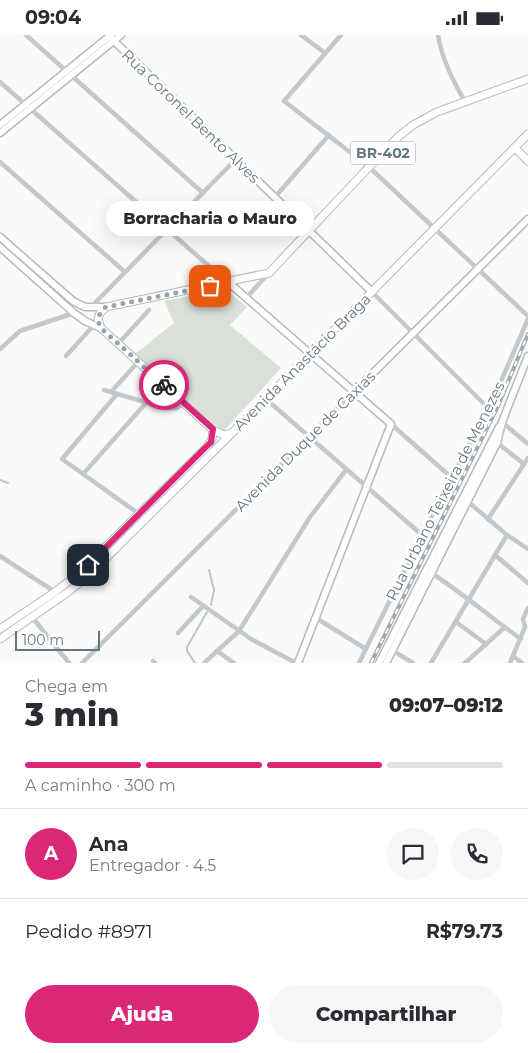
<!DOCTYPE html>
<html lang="pt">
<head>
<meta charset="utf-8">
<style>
	:root { --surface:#fff; --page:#f7f7f7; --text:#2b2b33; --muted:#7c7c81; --line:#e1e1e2; --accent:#db2777 }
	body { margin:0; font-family:Montserrat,sans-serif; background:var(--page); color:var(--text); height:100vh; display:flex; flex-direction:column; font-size:19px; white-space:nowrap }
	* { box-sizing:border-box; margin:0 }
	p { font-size:16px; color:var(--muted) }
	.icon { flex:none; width:28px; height:28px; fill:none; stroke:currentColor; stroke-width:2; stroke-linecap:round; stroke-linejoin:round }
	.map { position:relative; height:628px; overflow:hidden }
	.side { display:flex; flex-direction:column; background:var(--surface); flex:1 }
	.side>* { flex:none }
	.scale { position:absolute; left:15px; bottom:12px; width:85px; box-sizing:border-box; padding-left:5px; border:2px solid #657683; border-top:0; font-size:14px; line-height:18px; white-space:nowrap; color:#657683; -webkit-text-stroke:4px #fff; paint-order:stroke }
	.pin { position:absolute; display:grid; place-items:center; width:42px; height:42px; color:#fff; margin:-21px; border-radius:10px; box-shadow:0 2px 8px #0006 }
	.courier { position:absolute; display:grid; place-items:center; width:50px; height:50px; margin:-25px; border:4px solid #db2777; border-radius:50%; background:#fff; color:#222; box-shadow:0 1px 6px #0007 }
	.bubble { position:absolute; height:35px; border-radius:18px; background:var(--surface); box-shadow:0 5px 20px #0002; font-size:16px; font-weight:800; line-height:35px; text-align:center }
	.overview em { font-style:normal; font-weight:800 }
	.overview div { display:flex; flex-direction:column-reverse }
	.overview { display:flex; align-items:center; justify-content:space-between; height:85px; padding:0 25px }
	h1 { font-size:32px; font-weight:800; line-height:38px }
	.bar { display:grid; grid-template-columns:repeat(4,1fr); gap:8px 5px; align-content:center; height:60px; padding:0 25px }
	.bar i { height:6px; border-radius:4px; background:var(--line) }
	.bar .current { background:var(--accent) }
	.bar p { grid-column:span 4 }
	.line { display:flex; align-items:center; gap:12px; padding:0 25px; border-top:1px solid var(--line) }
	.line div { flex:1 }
	.round { display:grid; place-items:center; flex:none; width:52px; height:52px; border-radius:26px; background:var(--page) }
	.action { display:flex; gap:10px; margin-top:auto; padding:10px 25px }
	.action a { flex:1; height:58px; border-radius:30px; background:var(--accent); color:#fff; font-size:20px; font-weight:800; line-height:58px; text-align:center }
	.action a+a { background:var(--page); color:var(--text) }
	.status { display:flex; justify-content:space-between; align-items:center; height:35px; padding:0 25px; background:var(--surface); direction:ltr }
	.status svg { height:14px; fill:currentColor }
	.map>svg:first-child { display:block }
</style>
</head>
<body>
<div class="status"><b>09:04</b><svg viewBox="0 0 49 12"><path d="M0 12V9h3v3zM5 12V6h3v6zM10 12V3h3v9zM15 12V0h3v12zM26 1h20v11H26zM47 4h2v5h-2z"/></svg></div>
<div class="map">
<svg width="528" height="628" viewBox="0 0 528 628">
	<rect width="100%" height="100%" fill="#fafaf8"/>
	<path fill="#dadfd7" d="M225,254L247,272L230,290L281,333L223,397L135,319L174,288L164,266Z"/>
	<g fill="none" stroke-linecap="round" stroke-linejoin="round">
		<g stroke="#bbc7cb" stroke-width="2">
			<path d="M0,445L8,448"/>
			<path d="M209,535L214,555L211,570"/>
			<path d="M195,628L187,616V612L207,577"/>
		</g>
		<defs>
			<g id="secondary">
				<path d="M109,1L372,257"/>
				<path d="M0,90L111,0"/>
				<path d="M0,98L121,0"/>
				<path d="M0,202L73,266L85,272H106"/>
				<path d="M0,212L74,278L85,286L101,293"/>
				<path d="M228,247L391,389L298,628"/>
				<path d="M354,357L528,184"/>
				<path d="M379,628L499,392"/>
				<path d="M386,628L497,408L502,387L528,321"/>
			</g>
			<g id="primary">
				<path d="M515,113L528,126"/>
				<path d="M232,398L224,400L213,395L101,293L98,284L100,278L106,272L269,238L369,132L398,102L413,90L437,77L528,44"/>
				<path d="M0,594L55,557L78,539L207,412L212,404L213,395"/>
				<path d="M0,604L68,557L89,540L232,398L528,99"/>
			</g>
		</defs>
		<use href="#secondary" stroke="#b3babf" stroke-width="9"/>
		<use href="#primary" stroke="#b5babe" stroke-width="9"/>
		<g stroke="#c3c8cc" stroke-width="4.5">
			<path d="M26,0L203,158"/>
			<path d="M301,0L325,18"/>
			<path d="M341,0L284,66L369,132L528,281"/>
			<path d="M438,0C442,25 453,45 465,67"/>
			<path d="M0,47L227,247"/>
			<path d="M0,127L125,237"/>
			<path d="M275,162L329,100"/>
			<path d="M372,257L488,373"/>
			<path d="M246,263L268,239"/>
			<path d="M90,273L236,124"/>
			<path d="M118,309L149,275"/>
			<path d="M0,314L20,296L74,278"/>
			<path d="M66,321L94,290"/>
			<path d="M104,355L165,373H176L184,368"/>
			<path d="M111,357L138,327"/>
			<path d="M117,359L62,424L146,484"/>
			<path d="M266,364L422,500"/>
			<path d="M502,387L528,409"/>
			<path d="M391,389L452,443"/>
			<path d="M495,406L524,429"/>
			<path d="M83,439L146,368"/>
			<path d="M466,465L507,500L528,514"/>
			<path d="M488,484L528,423"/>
			<path d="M495,520L528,548"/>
			<path d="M0,521L55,557"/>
			<path d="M430,537C461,557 490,582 521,604"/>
			<path d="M191,562L251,604L296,628"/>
			<path d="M32,582L69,628"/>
			<path d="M316,583L366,614"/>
			<path d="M456,587L486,609"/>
			<path d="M178,598L203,571"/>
			<path d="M390,614L413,628"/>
			<path d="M217,616L234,628"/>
			<path d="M514,622L522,628"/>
			<path d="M153,626L155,628"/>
			<path d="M82,628L354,357"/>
			<path d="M204,628L239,596L310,482L346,435"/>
			<path d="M359,628L422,500L495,360L528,284"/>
			<path d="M431,628L507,500"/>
			<path d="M465,628L504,593"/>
			<path d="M510,628L525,592L523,584L528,573"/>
		</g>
		<use href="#secondary" stroke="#fff" stroke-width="6"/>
		<use href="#primary" stroke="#fff" stroke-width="7"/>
		<defs>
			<path id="rail" d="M371,628L498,371L528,299"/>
		</defs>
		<use href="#rail" stroke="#a2aab0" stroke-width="4"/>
		<use href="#rail" stroke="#fff" stroke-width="2" stroke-dasharray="5.5" stroke-linecap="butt"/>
	</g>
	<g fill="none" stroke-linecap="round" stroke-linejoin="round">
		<path stroke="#99a4ac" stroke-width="5" stroke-dasharray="0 9" d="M164,350L101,293C96,284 99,278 106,272L210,251"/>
		<path stroke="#db2777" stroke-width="6" d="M88,530L211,407L213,394L164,350"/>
	</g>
	<g text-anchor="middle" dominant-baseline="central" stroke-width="5" stroke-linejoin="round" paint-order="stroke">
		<rect fill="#fff" stroke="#939fa8" stroke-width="1" x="350.5" y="106.5" width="65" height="23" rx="4"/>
		<g font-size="14" font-weight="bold" fill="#657683">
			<text x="383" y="118">BR-402</text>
		</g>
		<g font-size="15" fill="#657683" stroke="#fff">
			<text transform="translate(191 81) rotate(44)">Rua Coronel Bento Alves</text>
			<text transform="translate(302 327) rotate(-45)">Avenida Anastácio Braga</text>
			<text transform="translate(305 406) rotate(-45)">Avenida Duque de Caxias</text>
			<text transform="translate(445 456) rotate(-63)">Rua Urbano Teixeira de Menezes</text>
		</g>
	</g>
</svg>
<div class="scale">100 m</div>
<div class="pin" style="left:210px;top:251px;background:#ea580c"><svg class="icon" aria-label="bag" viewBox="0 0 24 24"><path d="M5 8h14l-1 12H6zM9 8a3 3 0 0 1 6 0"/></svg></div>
<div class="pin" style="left:88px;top:530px;background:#1f2937"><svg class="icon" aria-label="home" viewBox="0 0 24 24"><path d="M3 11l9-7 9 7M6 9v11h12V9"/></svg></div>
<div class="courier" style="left:164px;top:350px"><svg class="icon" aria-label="bike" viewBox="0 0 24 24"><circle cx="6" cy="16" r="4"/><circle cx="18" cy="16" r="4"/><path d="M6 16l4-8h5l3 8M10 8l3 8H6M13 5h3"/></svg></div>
<div class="bubble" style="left:106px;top:166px;width:208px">Borracharia o Mauro</div>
</div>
<section class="side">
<div class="overview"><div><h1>3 min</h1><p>Chega em</p></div><em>09:07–09:12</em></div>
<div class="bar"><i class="current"></i><i class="current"></i><i class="current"></i><i></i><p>A caminho · 300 m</p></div>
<div class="line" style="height:90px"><b class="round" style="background:var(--accent);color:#fff">A</b><div><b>Ana</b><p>Entregador · 4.5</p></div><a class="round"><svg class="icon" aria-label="chat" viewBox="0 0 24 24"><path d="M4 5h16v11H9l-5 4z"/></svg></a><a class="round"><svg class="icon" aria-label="phone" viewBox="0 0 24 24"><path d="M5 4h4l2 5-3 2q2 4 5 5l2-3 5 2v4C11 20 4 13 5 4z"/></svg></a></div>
<div class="line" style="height:65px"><div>Pedido #8971</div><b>R$79.73</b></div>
<div class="action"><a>Ajuda</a><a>Compartilhar</a></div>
</section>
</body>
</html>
